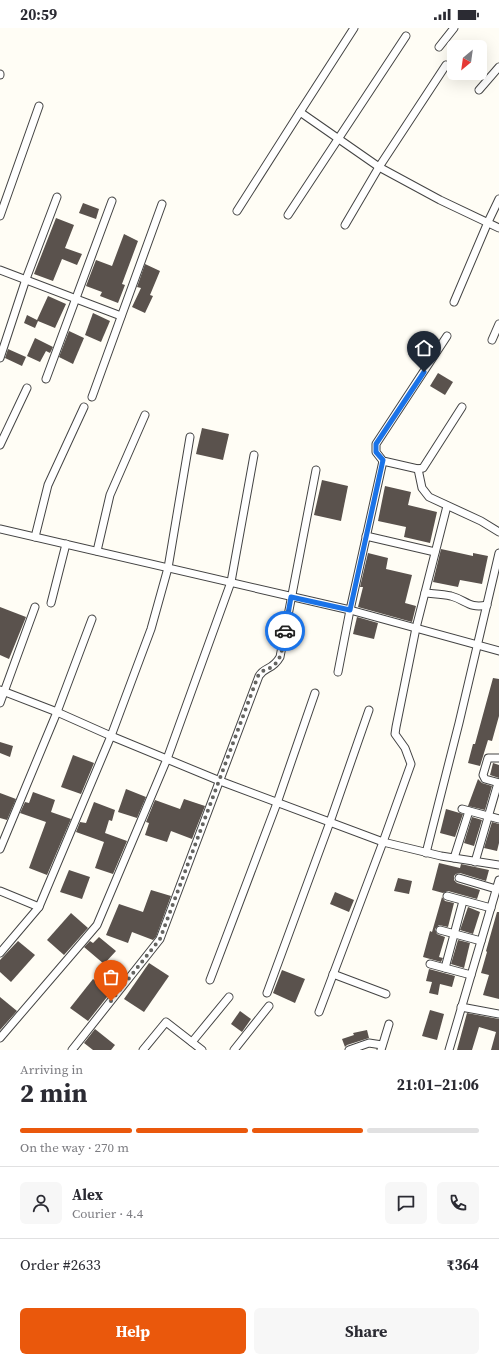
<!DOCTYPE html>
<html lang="en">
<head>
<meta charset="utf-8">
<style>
	:root { --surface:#fff; --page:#f7f7f7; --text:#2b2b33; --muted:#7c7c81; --line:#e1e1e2; --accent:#ea580c }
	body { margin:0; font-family:"Source Serif 4",serif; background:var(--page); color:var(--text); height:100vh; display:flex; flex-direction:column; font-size:15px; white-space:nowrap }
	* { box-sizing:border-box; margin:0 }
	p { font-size:13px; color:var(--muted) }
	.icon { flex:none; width:22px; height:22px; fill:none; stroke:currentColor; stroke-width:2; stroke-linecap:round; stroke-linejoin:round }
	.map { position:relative; height:1022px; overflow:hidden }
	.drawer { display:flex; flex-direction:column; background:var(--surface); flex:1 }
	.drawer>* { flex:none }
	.needle { width:26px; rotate:209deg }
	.fabs { position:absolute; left:447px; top:12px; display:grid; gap:8px }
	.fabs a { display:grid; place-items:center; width:40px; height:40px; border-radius:6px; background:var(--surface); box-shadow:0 4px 16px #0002; font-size:20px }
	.pin { position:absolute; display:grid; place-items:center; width:34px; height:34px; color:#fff; margin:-41px -17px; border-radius:50% 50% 50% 0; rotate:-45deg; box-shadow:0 0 4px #0007 }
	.pin .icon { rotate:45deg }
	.courier { position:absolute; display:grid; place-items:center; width:40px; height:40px; margin:-20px; border:3px solid #1a73e8; border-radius:50%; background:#fff; color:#222; box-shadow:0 1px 5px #0007 }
	.overview em { font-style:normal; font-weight:700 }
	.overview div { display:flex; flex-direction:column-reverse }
	.overview { display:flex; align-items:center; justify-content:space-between; height:68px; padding:0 20px }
	h1 { font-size:26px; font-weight:700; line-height:30px }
	.bar { display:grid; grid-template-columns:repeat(4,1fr); gap:6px 4px; align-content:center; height:48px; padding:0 20px }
	.bar i { height:5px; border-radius:3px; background:var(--line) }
	.bar .current { background:var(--accent) }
	.bar p { grid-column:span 4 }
	.line { display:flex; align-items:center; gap:10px; padding:0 20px; border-top:1px solid var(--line) }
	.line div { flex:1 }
	.round { display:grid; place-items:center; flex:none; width:42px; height:42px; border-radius:6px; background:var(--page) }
	.button { display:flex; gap:8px; margin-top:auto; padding:8px 20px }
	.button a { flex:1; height:46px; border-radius:6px; background:var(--accent); color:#fff; font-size:16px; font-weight:700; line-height:46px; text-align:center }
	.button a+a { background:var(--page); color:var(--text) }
	.status { display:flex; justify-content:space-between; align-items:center; height:28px; padding:0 20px; background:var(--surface); direction:ltr }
	.status svg { height:11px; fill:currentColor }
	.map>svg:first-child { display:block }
</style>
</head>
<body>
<div class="status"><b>20:59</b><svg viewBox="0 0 49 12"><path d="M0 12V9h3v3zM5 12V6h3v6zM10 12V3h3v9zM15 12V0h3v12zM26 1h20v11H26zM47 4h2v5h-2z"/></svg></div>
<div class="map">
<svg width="499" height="1022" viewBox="0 0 499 1022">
	<rect width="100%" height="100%" fill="#fffdf5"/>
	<g fill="#5a524d">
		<path d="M83,175L99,181L96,191L79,185Z"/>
		<path d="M56,190L74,197L65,220L82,226L77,237L62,231L53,253L34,246Z"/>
		<path d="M124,206L138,213L122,256L125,257L118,275L100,268L102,264L86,258L96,232L112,238Z"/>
		<path d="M145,236L160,243L150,267L153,268L145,285L132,279L141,260L137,259Z"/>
		<path d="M48,268L66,276L55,300L38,293L35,300L24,295L27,287L37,292Z"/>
		<path d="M93,285L110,293L101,314L85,307Z"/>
		<path d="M69,303L84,310L73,336L59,329Z"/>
		<path d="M35,310L53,319L50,325L46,323L40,334L27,328Z"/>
		<path d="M8,321L26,329L22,338L5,330Z"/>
		<path d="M438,345L453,354L445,367L430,358Z"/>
		<path d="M202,400L229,406L223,432L196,426Z"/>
		<path d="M322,452L348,458L341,493L314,487Z"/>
		<path d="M385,458L411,464L408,477L437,484L430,515L404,509L406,499L378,493Z"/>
		<path d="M441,521L473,528V525L488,528L482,556L460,552L458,559L433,554Z"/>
		<path d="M368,525L388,530L386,541L412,547L405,575L416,578L412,594L358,579L363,559H360Z"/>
		<path d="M0,579L26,589L9,631L0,627Z"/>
		<path d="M357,589L378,595L374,611L353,606Z"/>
		<path d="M493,650L499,651V688L492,713L488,712L480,738L468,735L473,716H475Z"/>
		<path d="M0,714L13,718L10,729L0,725Z"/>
		<path d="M73,727L94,735L81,766L61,759Z"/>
		<path d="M493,735L499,737V750L490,747Z"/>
		<path d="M478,751L482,755L492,758L485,782L468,778Z"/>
		<path d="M126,761L146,769L137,790L118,784Z"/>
		<path d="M33,764L55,772L51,784L71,791L47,847L29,840L46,794L20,785L25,774L29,775Z"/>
		<path d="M0,765L16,771L7,792L0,790Z"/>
		<path d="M184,771L205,778L192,811L171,803L167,814L145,807L149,795L146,794L155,772L180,781Z"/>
		<path d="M94,774L115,782L112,793L109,792L105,805L127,813L113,846L95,840L104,814L76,804L80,794L86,795Z"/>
		<path d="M446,781L463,786L455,809L440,805Z"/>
		<path d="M472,789L482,792L474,818L464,815Z"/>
		<path d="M492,794L499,796V815L497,823L484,820Z"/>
		<path d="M439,835L460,840L461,836L489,842L486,853L460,845L456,846L454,848V852L457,855L480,862L477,871L448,863L443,865L432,862Z"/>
		<path d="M69,842L90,849L82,871L60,864Z"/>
		<path d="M398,850L412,853L409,866L394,863Z"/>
		<path d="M151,862L171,868L156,909L153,912L132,904L128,915L106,907L119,876L143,884Z"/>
		<path d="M335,864L354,872L349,884L330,876Z"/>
		<path d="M442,869L445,873L454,875L448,899L439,897L435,901L437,906L445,909L439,929L443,930L441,934L423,929L430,903L432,904Z"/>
		<path d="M468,879L480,884L473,906L460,902Z"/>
		<path d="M497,884H499V971L483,967L489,947L481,945L487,924L486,923Z"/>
		<path d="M71,885L88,900L64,927L47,912Z"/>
		<path d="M99,909L116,923L104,936L84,919L90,913L93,915Z"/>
		<path d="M458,912L470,915L464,940L451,936Z"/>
		<path d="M18,913L35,927L11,954L0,944V932Z"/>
		<path d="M149,935L169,948L144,984L124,971Z"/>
		<path d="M429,941L455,948L452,959L440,956L438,967L429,965L432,954L426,953Z"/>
		<path d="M282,942L305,951L295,975L273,965Z"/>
		<path d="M93,951L111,964L88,993L70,980Z"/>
		<path d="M0,969L17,983L0,1002Z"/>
		<path d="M430,982L444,986L437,1012L422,1008Z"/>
		<path d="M240,983L251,991L242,1004L231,996Z"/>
		<path d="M467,985L499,991V1022H491L496,1004L479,999L472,1022H457Z"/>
		<path d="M95,1001L115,1017L111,1022H93L84,1015Z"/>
		<path d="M367,1002L369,1010L347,1017L345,1019L342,1011L354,1007L353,1005Z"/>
	</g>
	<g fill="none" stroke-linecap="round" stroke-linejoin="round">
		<defs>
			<g id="street">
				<path d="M439,19L454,0"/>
				<path d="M0,46V47"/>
				<path d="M479,62L499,39"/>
				<path d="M300,84L354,0"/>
				<path d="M237,183L300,84L379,139L440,172L499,200"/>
				<path d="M288,187L406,8"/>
				<path d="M0,188L39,78"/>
				<path d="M345,197L379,139L446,37"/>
				<path d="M0,242L121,288"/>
				<path d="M454,274L488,194L499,171"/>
				<path d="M447,308L376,416V424L383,433L418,441L423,440L462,379"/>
				<path d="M492,312L499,296"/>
				<path d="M0,330L26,251L57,169"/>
				<path d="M46,351L112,173"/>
				<path d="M92,369L162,176"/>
				<path d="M0,417L27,360"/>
				<path d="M418,441L422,460L429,469L481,493L499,504"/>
				<path d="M0,501L350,582L499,623"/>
				<path d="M366,508L435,524"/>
				<path d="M35,509L48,457L84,379"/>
				<path d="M97,523L110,467L145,387"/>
				<path d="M425,565C434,566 442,566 451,568C466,572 469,581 487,577"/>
				<path d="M51,575L66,516"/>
				<path d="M338,644L350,582L383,433"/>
				<path d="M0,662L57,684L111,708L220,753L383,814L441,828L499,837"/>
				<path d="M0,675L35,579"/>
				<path d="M499,730H488L483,747L485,751L499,755"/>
				<path d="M462,781L499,791"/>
				<path d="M0,821L57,684L92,591"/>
				<path d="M426,825L459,695L499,525"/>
				<path d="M454,830L469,783"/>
				<path d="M475,834L498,755"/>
				<path d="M459,850L496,861"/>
				<path d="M0,863L39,879"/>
				<path d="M447,868L491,880"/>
				<path d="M440,902L481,913"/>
				<path d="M0,925L39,879L111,708L151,601L168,540L190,409"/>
				<path d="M430,936L471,947"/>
				<path d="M445,940L463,873"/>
				<path d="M333,946L386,966"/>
				<path d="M210,952L277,775L315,665"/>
				<path d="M267,965L330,794L369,682"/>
				<path d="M461,979L499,986"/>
				<path d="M319,984L383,814L411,736L405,720L395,706L396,699L416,600L447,478"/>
				<path d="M0,1010L97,897L167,731L231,554L254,427"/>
				<path d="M192,1014L229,969"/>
				<path d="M72,1022L160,911L259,648C265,638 272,643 280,629L316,442"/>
				<path d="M143,1022L166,994L202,1022"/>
				<path d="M234,1022L269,978"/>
				<path d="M349,1022L369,1015L382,1017"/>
				<path d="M381,1022L389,996"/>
				<path d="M449,1022L499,852"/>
			</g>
		</defs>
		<use href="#street" stroke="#444" stroke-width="9"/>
		<use href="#street" stroke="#fff" stroke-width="7"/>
	</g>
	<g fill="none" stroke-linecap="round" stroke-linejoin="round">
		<path stroke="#646461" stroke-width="4" stroke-dasharray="0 7.2" d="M111,973L160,911L258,648C263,640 268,643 274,637C283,630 283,613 285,603"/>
		<path stroke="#1a73e8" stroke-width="5" d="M285,603L291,569L350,582L383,432L376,424V416L424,344"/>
	</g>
</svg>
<div class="fabs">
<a><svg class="needle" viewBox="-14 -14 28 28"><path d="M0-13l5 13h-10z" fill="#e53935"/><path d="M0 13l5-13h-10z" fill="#7c7c81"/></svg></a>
</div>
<div class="pin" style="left:111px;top:973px;background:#ea580c"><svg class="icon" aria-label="bag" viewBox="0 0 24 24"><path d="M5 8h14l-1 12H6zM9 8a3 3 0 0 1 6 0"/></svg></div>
<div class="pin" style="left:424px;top:344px;background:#1f2937"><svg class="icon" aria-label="home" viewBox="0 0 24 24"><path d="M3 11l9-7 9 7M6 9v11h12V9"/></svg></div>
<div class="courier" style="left:285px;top:603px"><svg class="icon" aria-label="car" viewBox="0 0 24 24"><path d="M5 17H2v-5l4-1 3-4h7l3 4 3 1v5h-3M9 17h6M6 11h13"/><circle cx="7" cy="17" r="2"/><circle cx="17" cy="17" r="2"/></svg></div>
</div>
<section class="drawer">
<div class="overview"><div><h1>2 min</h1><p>Arriving in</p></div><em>21:01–21:06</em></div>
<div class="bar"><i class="current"></i><i class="current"></i><i class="current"></i><i></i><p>On the way · 270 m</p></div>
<div class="line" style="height:72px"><a class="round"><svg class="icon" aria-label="person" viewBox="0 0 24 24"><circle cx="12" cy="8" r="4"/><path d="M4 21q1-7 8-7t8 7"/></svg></a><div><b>Alex</b><p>Courier · 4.4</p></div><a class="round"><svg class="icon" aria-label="chat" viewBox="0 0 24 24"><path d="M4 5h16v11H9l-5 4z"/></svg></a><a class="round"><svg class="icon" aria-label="phone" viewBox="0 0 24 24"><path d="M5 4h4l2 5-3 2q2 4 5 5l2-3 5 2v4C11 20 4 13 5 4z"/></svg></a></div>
<div class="line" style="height:52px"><div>Order #2633</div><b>₹364</b></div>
<div class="button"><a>Help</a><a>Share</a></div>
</section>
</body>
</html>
